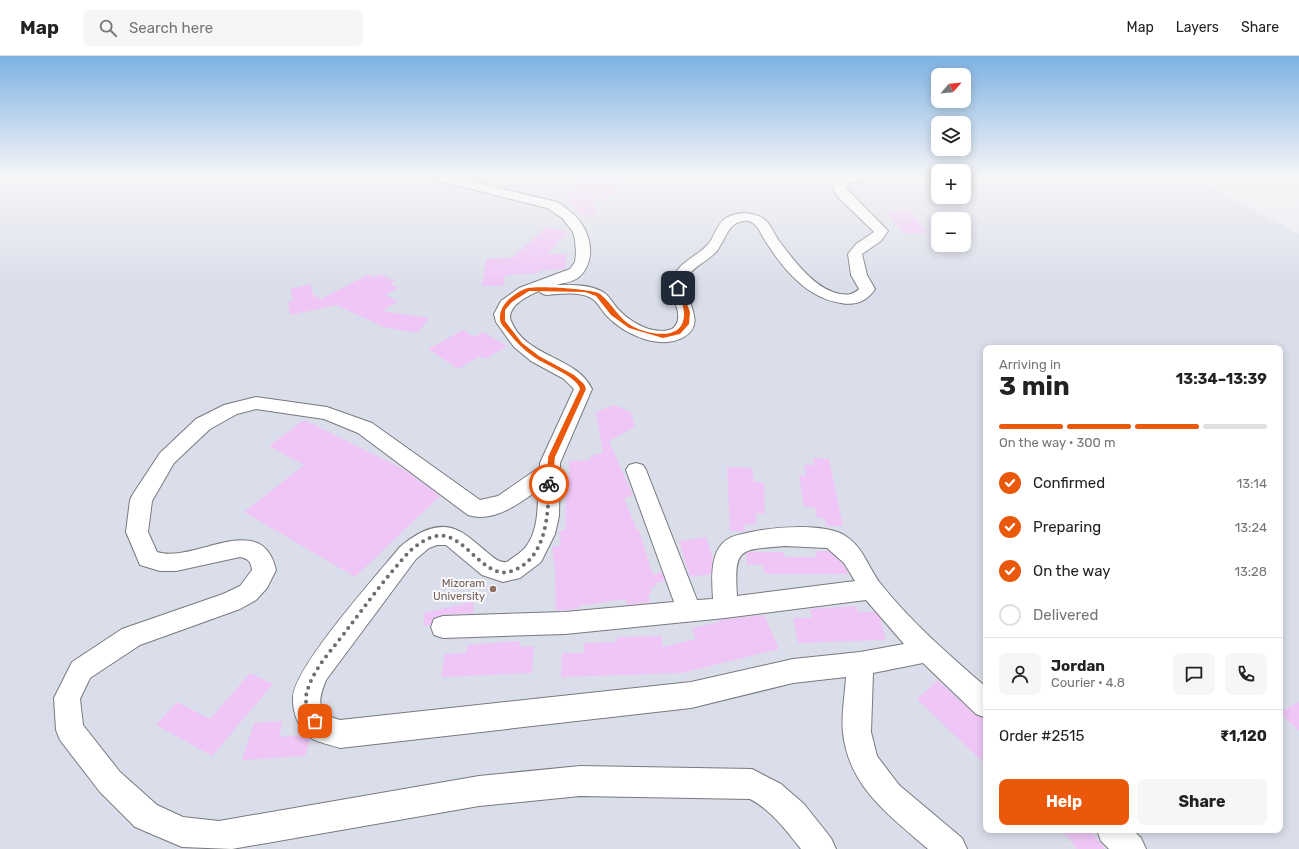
<!DOCTYPE html>
<html lang="en">
<head>
<meta charset="utf-8">
<style>
	:root { --surface:#fff; --page:#f6f6f6; --text:#222; --muted:#767676; --line:#e0e0e0; --accent:#ea580c }
	body { margin:0; font-family:Rubik,sans-serif; background:var(--page); color:var(--text); height:100vh; display:flex; flex-direction:column; font-size:15px; white-space:nowrap }
	* { box-sizing:border-box; margin:0 }
	p { font-size:13px; color:var(--muted) }
	.icon { flex:none; width:22px; height:22px; fill:none; stroke:currentColor; stroke-width:2; stroke-linecap:round; stroke-linejoin:round }
	.map { position:relative; flex:1; overflow:hidden }
	.side { position:absolute; left:983px; top:289px; width:300px; height:488px; display:flex; flex-direction:column; background:var(--surface); border-radius:8px; box-shadow:0 2px 10px #0003 }
	.side>* { flex:none }
	.needle { width:26px; rotate:63deg }
	.tools { position:absolute; left:931px; top:12px; display:grid; gap:8px }
	.tools a { display:grid; place-items:center; width:40px; height:40px; border-radius:8px; background:var(--surface); box-shadow:0 2px 10px #0003; font-size:20px }
	.pin { position:absolute; display:grid; place-items:center; width:34px; height:34px; color:#fff; margin:-17px; border-radius:8px; box-shadow:0 2px 6px #0006 }
	.courier { position:absolute; display:grid; place-items:center; width:40px; height:40px; margin:-20px; border:3px solid #ea580c; border-radius:50%; background:#fff; color:#222; box-shadow:0 1px 5px #0007 }
	.summary em { font-style:normal; font-weight:700 }
	.summary div { display:flex; flex-direction:column-reverse }
	.summary { display:flex; align-items:center; justify-content:space-between; height:68px; padding:0 16px }
	h1 { font-size:26px; font-weight:700; line-height:30px }
	.bar { display:grid; grid-template-columns:repeat(4,1fr); gap:6px 4px; align-content:center; height:48px; padding:0 16px }
	.bar i { height:5px; border-radius:3px; background:var(--line) }
	.bar .current { background:var(--accent) }
	.bar p { grid-column:span 4 }
	.line { display:flex; align-items:center; gap:10px; padding:0 16px; border-top:1px solid var(--line) }
	.line div { flex:1 }
	.round { display:grid; place-items:center; flex:none; width:42px; height:42px; border-radius:8px; background:var(--page) }
	ol { padding:0 16px; list-style:none }
	li { display:flex; align-items:center; gap:12px; height:44px }
	li p { margin-inline-start:auto }
	li .icon { padding:4px; border-radius:50%; background:var(--accent); color:#fff; stroke-width:4 }
	li:last-child { color:var(--muted) }
	li i { width:22px; height:22px; border:2px solid var(--line); border-radius:50% }
	.action { display:flex; gap:8px; margin-top:auto; padding:8px 16px }
	.action a { flex:1; height:46px; border-radius:8px; background:var(--accent); color:#fff; font-size:16px; font-weight:700; line-height:46px; text-align:center }
	.action a+a { background:var(--page); color:var(--text) }
	header { display:flex; align-items:center; gap:24px; box-sizing:border-box; height:56px; padding:0 20px; background:var(--surface); border-bottom:1px solid var(--line) }
	header strong { font-size:19px }
	nav { display:flex; gap:22px; margin-inline-start:auto; font-size:14px }
	.search { width:280px; height:36px; background:var(--page); display:flex; align-items:center; gap:10px; box-sizing:border-box; padding:0 14px; border-radius:8px; color:var(--muted); font-size:15px }
	.map>svg:first-child { display:block }
</style>
</head>
<body>
<header>
<strong>Map</strong>
<div class="search"><svg class="icon" aria-label="search" viewBox="0 0 24 24"><circle cx="10" cy="10" r="6"/><path d="M15 15l6 6"/></svg>Search here</div>
<nav><a>Map</a><a>Layers</a><a>Share</a></nav>
</header>
<div class="map">
<svg width="1299" height="793" viewBox="0 0 1299 793">
	<rect width="100%" height="100%" fill="#eaebf0"/>
	<path fill="#dadeea" fill-rule="evenodd" d="M0,121H938V141H964V121H1191L1299,178V793H0ZM938,163H964V189H938ZM986,292H1280V774H986Z"/>
	<g fill="#efc6f6">
		<path d="M585,121H628L614,140L609,139L606,143L593,141L598,159L582,160L566,144Z"/>
		<path d="M909,154L927,177L903,178L886,155Z"/>
		<path d="M546,171L568,176L546,198H567L565,213L539,214L538,217L505,219L503,230H482L486,203L512,202Z"/>
		<path d="M369,218L375,221L380,218L395,225L390,228L398,232L385,239L398,245L382,255L429,262L417,277L384,271L336,249L290,259L288,246L293,245L290,233L310,228L314,241L318,240L319,244Z"/>
		<path d="M463,274L474,281L483,276L507,290L485,303L480,300L458,313L428,293Z"/>
		<path d="M614,349L631,356L635,371L609,385L633,440L624,442L637,474H639L653,519L662,516L665,525L655,527L656,530L650,532L652,537L648,538L650,546L627,549L626,543L578,550L579,552L556,555L555,515L552,491L561,489L559,475L566,474L565,422H569V405L591,404L590,400L603,397L596,356Z"/>
		<path d="M304,364L405,414L440,440L355,521L244,456L304,409L269,390Z"/>
		<path d="M813,402L829,403L843,470H826L825,462H817L815,451H804L799,419L806,420L804,409H814Z"/>
		<path d="M727,411L752,412L754,426H764L765,458L756,457V469L744,468L745,476L730,475Z"/>
		<path d="M706,481L713,503L711,518L690,521L679,485Z"/>
		<path d="M815,495H828L843,508L849,518H764L763,509H747L746,498L750,496H784L785,501H816Z"/>
		<path d="M473,546L474,557L443,559L434,562L430,569L424,570V557Z"/>
		<path d="M856,550L858,556H874L880,562L886,584L798,587L793,562H812L810,553Z"/>
		<path d="M764,559L779,593L682,617L561,621L562,597H584V587L617,586V581L662,580V591L696,583L692,572L719,566V564Z"/>
		<path d="M520,585L519,591L534,590L532,617L441,621L445,598L466,597L467,589Z"/>
		<path d="M250,617L273,628L212,700L156,669L177,646L210,663Z"/>
		<path d="M938,624L975,659L986,663V709L917,643Z"/>
		<path d="M1299,646V675L1280,657Z"/>
		<path d="M283,665L279,681L305,679L310,683L305,700L242,704L254,667Z"/>
		<path d="M1062,774H1090L1105,793H1077Z"/>
	</g>
	<g fill="none" stroke-linecap="round" stroke-linejoin="round">
		<defs>
			<g id="minor">
				<path d="M434,121H453L557,146C576,157 592,175 590,199C589,207 586,215 579,221C573,226 564,227 556,229C571,229 587,228 601,235C609,238 612,247 618,253C630,266 653,280 672,273C688,260 668,242 672,226C676,206 698,201 709,187C715,179 717,168 726,162C735,157 746,156 755,159C769,162 772,174 779,185C794,204 814,233 840,238C848,239 853,239 859,233L851,219L848,198L856,188L874,176L836,139L832,130C840,119 851,121 864,121L862,124L848,128L845,131L888,175L881,185L862,198L867,219L875,233C867,245 856,250 841,247C807,242 784,214 766,186C761,179 758,168 749,165C744,164 739,166 735,168C726,174 723,188 716,196C708,205 692,211 687,222C681,242 709,266 684,281C660,295 624,278 607,260C601,254 598,246 591,242C578,235 560,238 546,239L541,237L539,235C528,240 510,248 510,262C523,302 576,299 592,333L560,407L559,460L555,478L541,506L520,522L503,526L482,519L446,489H437L429,492L416,503L326,624C318,644 315,657 340,664L691,626L793,603L860,596L904,588L866,544L725,562L565,578L443,582L434,579L431,571L434,563L443,560L565,556L674,546L626,414L629,409L636,407L643,409L646,414L697,544L713,543C712,525 709,494 728,483C734,479 743,478 751,476C775,471 821,467 844,479C863,490 868,511 880,527C911,566 949,599 986,631V662L976,658L923,607L873,617L871,676L877,700L899,729L962,782L967,793H928C889,759 849,731 843,677C841,659 845,639 846,621L793,627L691,652L340,692C331,689 319,687 311,682C299,675 292,655 293,641C295,610 377,519 400,491C415,478 438,464 459,475C469,480 479,490 488,497C494,502 499,507 507,506C512,502 519,498 524,493C538,478 538,452 538,434C519,448 493,467 468,459L358,377L324,363L256,353L237,358L210,373L174,407L152,445L148,476L157,496C194,508 262,452 276,514L267,532L256,544L240,553L140,589L90,622L80,643L83,669L120,716L157,749L183,761L219,765L479,720L580,710L752,713L781,728L804,748L831,782L836,793H801C786,774 771,754 750,743L580,740L479,750L232,793L182,791L135,771L100,736L60,684L56,674L54,642L72,606L122,573L223,538L240,530L252,514C251,505 248,503 240,501L176,515H160L140,509L126,476L130,444L133,438L160,397L196,363L224,349L256,341L327,351L372,367L480,444L498,440L540,411V407L574,333L564,323L531,305L514,291L496,266L494,258L501,245L519,232L570,213L575,206L576,197L575,184L573,176L562,162L547,152L436,124ZM785,490L827,492L844,507L855,525L737,540C734,491 739,494 785,490Z"/>
				<path d="M1097,774H1133L1141,782L1146,793H1109L1101,785Z"/>
			</g>
		</defs>
		<use href="#minor" stroke="#77797d" stroke-width="2"/>
		<use href="#minor" fill="#fff" fill-rule="evenodd"/>
	</g>
	<linearGradient id="sky" x2="0" y2="1"><stop stop-color="#7eb2e2"/><stop offset="0.52" stop-color="#f6f6f8"/><stop offset="1" stop-color="#f6f6f8" stop-opacity="0"/></linearGradient>
	<rect width="1299" height="232" fill="url(#sky)"/>
	<path fill="#ea580c" d="M678,230L681,232L690,256L689,268L680,278L663,282L629,272L611,259L596,240L585,236L529,235L512,246L505,254V265L522,287L539,300L574,319L584,328L586,333L555,401L552,428L549,431L547,430L548,401L580,333C577,320 545,309 534,301C523,293 516,286 508,276C505,272 500,268 500,263C499,249 513,238 525,233C533,229 593,233 600,238C612,247 618,262 632,270C648,279 685,286 684,257C684,249 678,239 676,232Z"/>
	<g fill="none" stroke-linecap="round" stroke-linejoin="round">
		<path stroke="#6d6e71" stroke-width="4" stroke-dasharray="0 7.2" d="M315,665C309,659 305,649 306,640C311,614 334,592 349,571C368,546 387,520 408,497C415,490 426,482 436,480C464,474 484,526 512,515C547,502 548,459 549,428"/>
	</g>
	<circle fill="#8d6e63" stroke="#f7f9fd" stroke-width="1.5" cx="493" cy="533" r="4"/>
	<g text-anchor="middle" dominant-baseline="central" stroke-width="4" stroke-linejoin="round" paint-order="stroke">
		<g font-size="11" fill="#785e54" stroke="#f7f9fd" text-anchor="end">
			<text x="485" y="527">Mizoram<tspan x="485" dy="13">University</tspan></text>
		</g>
	</g>
</svg>
<div class="tools">
<a><svg class="needle" viewBox="-14 -14 28 28"><path d="M0-13l5 13h-10z" fill="#e53935"/><path d="M0 13l5-13h-10z" fill="#767676"/></svg></a>
<a><svg class="icon" aria-label="layers" viewBox="0 0 24 24"><path d="M12 4l9 5-9 5-9-5zM3 14l9 5 9-5"/></svg></a>
<a>+</a>
<a>−</a>
</div>
<div class="pin" style="left:315px;top:665px;background:#ea580c"><svg class="icon" aria-label="bag" viewBox="0 0 24 24"><path d="M5 8h14l-1 12H6zM9 8a3 3 0 0 1 6 0"/></svg></div>
<div class="pin" style="left:678px;top:232px;background:#1f2937"><svg class="icon" aria-label="home" viewBox="0 0 24 24"><path d="M3 11l9-7 9 7M6 9v11h12V9"/></svg></div>
<div class="courier" style="left:549px;top:428px"><svg class="icon" aria-label="bike" viewBox="0 0 24 24"><circle cx="6" cy="16" r="4"/><circle cx="18" cy="16" r="4"/><path d="M6 16l4-8h5l3 8M10 8l3 8H6M13 5h3"/></svg></div>
<section class="side">
<div class="summary"><div><h1>3 min</h1><p>Arriving in</p></div><em>13:34–13:39</em></div>
<div class="bar"><i class="current"></i><i class="current"></i><i class="current"></i><i></i><p>On the way · 300 m</p></div>
<ol>
<li><svg class="icon" aria-label="check" viewBox="0 0 24 24"><path d="M5 12l5 5 9-10"/></svg>Confirmed<p>13:14</p></li>
<li><svg class="icon" aria-label="check" viewBox="0 0 24 24"><path d="M5 12l5 5 9-10"/></svg>Preparing<p>13:24</p></li>
<li><svg class="icon" aria-label="check" viewBox="0 0 24 24"><path d="M5 12l5 5 9-10"/></svg>On the way<p>13:28</p></li>
<li><i></i>Delivered</li>
</ol>
<div class="line" style="height:72px"><a class="round"><svg class="icon" aria-label="person" viewBox="0 0 24 24"><circle cx="12" cy="8" r="4"/><path d="M4 21q1-7 8-7t8 7"/></svg></a><div><b>Jordan</b><p>Courier · 4.8</p></div><a class="round"><svg class="icon" aria-label="chat" viewBox="0 0 24 24"><path d="M4 5h16v11H9l-5 4z"/></svg></a><a class="round"><svg class="icon" aria-label="phone" viewBox="0 0 24 24"><path d="M5 4h4l2 5-3 2q2 4 5 5l2-3 5 2v4C11 20 4 13 5 4z"/></svg></a></div>
<div class="line" style="height:52px"><div>Order #2515</div><b>₹1,120</b></div>
<div class="action"><a>Help</a><a>Share</a></div>
</section>
</div>
</body>
</html>
